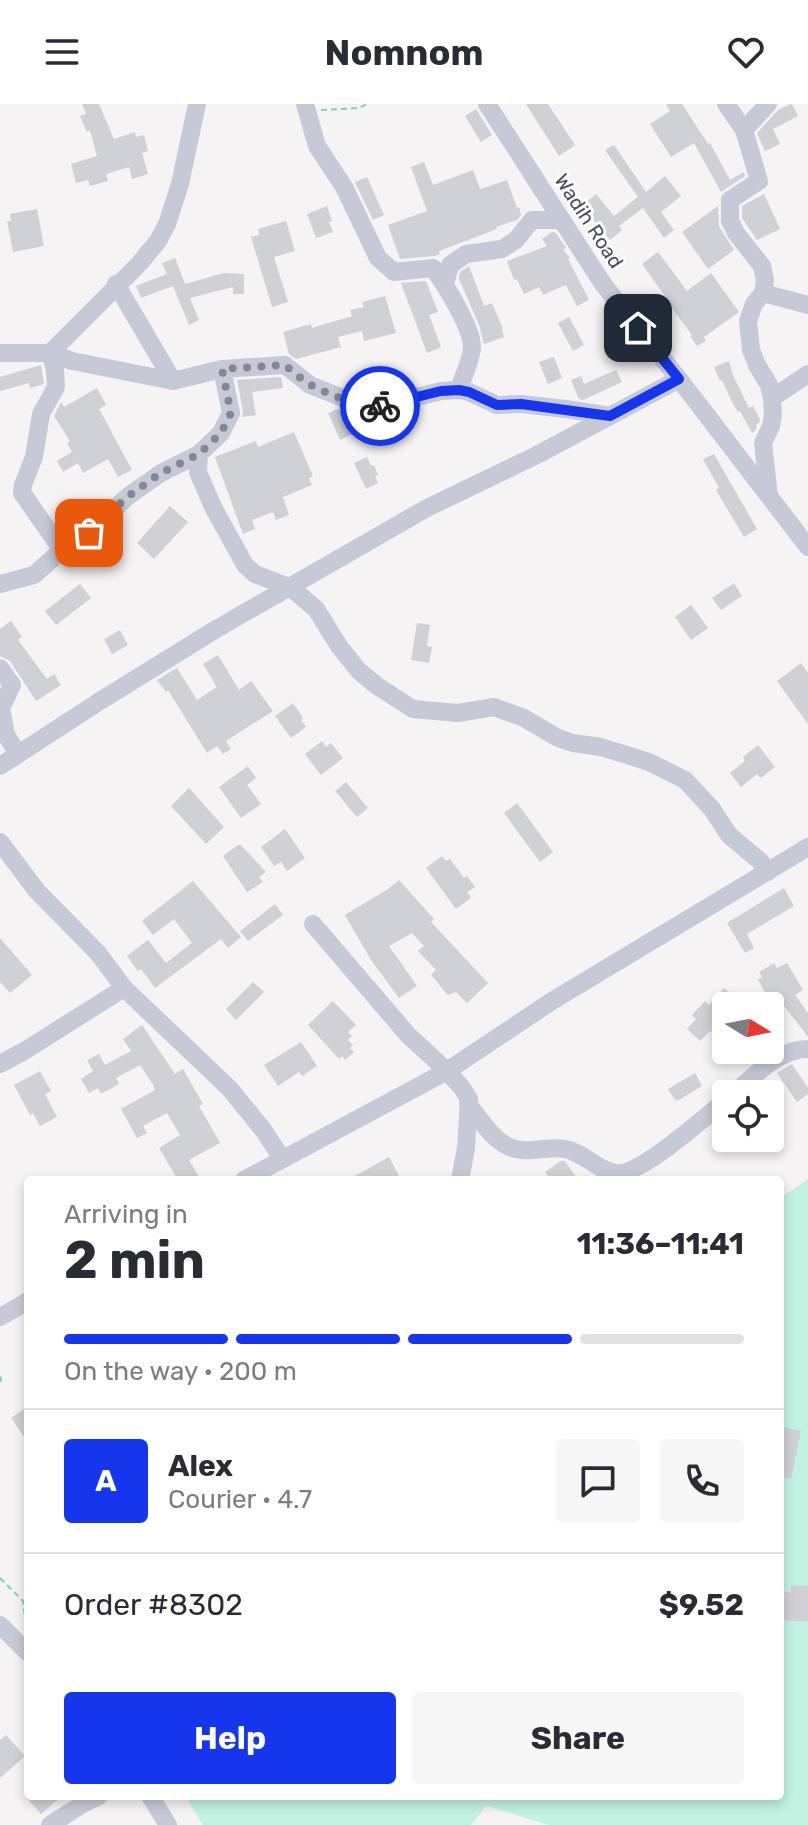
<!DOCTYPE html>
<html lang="en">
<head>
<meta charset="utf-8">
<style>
	:root { --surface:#fff; --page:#f7f7f7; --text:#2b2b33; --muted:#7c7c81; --line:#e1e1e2; --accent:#1536ed }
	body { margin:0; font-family:Rubik,sans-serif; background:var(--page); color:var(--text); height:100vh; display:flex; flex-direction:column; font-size:30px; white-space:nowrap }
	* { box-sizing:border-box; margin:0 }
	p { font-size:26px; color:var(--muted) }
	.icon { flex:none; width:44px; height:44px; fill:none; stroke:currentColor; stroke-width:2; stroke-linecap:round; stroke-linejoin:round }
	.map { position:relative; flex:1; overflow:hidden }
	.side { position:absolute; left:24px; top:1072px; width:760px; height:624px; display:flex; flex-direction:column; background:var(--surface); border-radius:8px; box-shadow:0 4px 12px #0003 }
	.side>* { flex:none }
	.needle { width:52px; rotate:100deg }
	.fabs { position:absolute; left:712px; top:888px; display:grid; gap:16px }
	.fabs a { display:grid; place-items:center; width:72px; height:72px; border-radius:8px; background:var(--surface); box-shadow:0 4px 12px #0003; font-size:40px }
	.pin { position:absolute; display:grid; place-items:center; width:68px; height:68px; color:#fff; margin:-34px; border-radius:16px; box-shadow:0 4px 12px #0006 }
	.courier { position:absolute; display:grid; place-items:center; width:80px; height:80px; margin:-40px; border:6px solid #1536ed; border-radius:50%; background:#fff; color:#222; box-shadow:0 2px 10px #0007 }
	.headline em { font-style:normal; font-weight:700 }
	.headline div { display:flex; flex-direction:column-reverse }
	.headline { display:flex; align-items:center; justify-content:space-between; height:136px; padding:0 40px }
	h1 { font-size:52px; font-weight:700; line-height:60px }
	.bar { display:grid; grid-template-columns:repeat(4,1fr); gap:12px 8px; align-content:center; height:96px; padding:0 40px }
	.bar i { height:10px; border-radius:6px; background:var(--line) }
	.bar .selected { background:var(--accent) }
	.bar p { grid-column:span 4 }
	.line { display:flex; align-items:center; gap:20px; padding:0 40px; border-top:2px solid var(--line) }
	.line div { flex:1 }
	.round { display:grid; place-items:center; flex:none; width:84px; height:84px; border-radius:8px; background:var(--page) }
	.button { display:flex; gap:16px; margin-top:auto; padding:16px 40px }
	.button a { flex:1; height:92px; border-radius:8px; background:var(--accent); color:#fff; font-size:32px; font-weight:700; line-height:92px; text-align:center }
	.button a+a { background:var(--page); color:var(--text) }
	header { display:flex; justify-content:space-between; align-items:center; height:104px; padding:0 40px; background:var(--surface); font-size:36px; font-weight:700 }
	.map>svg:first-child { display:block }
</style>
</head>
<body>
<header><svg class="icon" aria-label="menu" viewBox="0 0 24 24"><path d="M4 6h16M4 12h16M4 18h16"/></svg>Nomnom<svg class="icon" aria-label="heart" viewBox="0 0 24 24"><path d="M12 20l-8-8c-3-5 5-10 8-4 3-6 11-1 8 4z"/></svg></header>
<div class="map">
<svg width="808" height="1721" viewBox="0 0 808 1721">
	<rect width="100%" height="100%" fill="#f5f3f3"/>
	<path fill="#c2f2e2" d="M808,1075V1721H549L486,1702L471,1721H203L185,1692H780V1094Z"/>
	<g fill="#cfd1d7">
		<path d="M82,0H99L114,35L135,28L136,33L144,31L148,47L142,49L148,70L132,75L129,63L106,70L108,77L90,82L88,76L76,79L71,60L97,52L90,26L87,28L80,12L86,10Z"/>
		<path d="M526,0H548L575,41L559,52Z"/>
		<path d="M666,0H682L708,40L710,39L730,76L744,68L745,72L721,88L694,39L671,53L650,20L670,7Z"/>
		<path d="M790,0H792L798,12L773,25L780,40L765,47L757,29L778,6Z"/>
		<path d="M476,5L492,31L481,38L465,12Z"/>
		<path d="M614,41L646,88L665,72L681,92L661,108L674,126L664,134L643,104L619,122L622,126L610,136L582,102L596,90L614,112L638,93L605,46Z"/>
		<path d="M424,58L433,81L473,66L480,85L507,76L517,104L519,103L521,111L517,116L496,123L497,125L439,147L440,150L434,152L400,155L388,121L427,107L411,63Z"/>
		<path d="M367,73L384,111L373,116L355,78Z"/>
		<path d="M764,90L780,125L757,136L742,114V102Z"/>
		<path d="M327,102L332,117L329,118L333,128L316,134L307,110Z"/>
		<path d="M718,102L719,122L734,146L708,165L682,128Z"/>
		<path d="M37,105L44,142L13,148L7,117H11L10,110Z"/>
		<path d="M286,117L295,147L274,153L288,198L272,203L251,133L259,131L258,125Z"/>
		<path d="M552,128H555L566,144L563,146L570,154L568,155L589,196L577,202L566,181L543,191L539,183L524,190L517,175L514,176L507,157L547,142L542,135Z"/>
		<path d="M658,148L687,187L711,169L739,208L704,233L706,237L697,242L690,232L692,231L671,203L672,202L642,160Z"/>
		<path d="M175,154L185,180L224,169L244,170V190H233V183L190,194L199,216L189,221L173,182L141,194L136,182L167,170L162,159Z"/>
		<path d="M469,162L484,202L492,199L503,225L502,226L504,233L484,240L479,221L459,175L460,168Z"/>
		<path d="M426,177L438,208L429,211L441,243L427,249L401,179Z"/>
		<path d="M385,192L396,229L364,237L362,227L338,233L341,243L296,255L289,250L283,228L311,220L312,224L352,212L350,206L364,203L362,198Z"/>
		<path d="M569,213L584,241L573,247L558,219Z"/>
		<path d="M554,253L562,274L548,280L539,258Z"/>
		<path d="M729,257L733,271L749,304L753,302L760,315L759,319L756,320L757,323L755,327L752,329L740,307L738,308L733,300L722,276L720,277L714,263Z"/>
		<path d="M41,261L44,280L30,284L29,279L0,287V273Z"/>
		<path d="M616,266L622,278L583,296L579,295L571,276L581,272L584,280Z"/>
		<path d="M281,273L283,284L252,288L256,311L242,313L243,307L237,276Z"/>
		<path d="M97,284L106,301L99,305L132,366L118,373L108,355L83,369L78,359L63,368L57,357L72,348L67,339L70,337L54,312L61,298L64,303Z"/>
		<path d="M337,305L343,307L345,311L348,310L357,328L340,336L328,309Z"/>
		<path d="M294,328L313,372L309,374L312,381L283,393L289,411L276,416L273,408L252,416L255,425L243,430L215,353L256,337L258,343Z"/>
		<path d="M714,350L757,425L744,433L716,386L719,384L703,355Z"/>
		<path d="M367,353L371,362L374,361L378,371L375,372L378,379L366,385L354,359Z"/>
		<path d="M170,402L188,418L154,455L137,439Z"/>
		<path d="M734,479L742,492L721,506L712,494Z"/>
		<path d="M80,480L91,494L56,521L45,507Z"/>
		<path d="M691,501L708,524L691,536L675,513Z"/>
		<path d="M11,517L22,533L18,536L47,575L54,570L61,581L36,597L10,557L0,552V525Z"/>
		<path d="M417,519L430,521L427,542L432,543L429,559L411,556Z"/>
		<path d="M120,526L128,541L112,550L104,535Z"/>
		<path d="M218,551L239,586L251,577L273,607L226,637L231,645L223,650L217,642L207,649L168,586L166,588L157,576L177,564L197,596L217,583L203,560Z"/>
		<path d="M801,559L808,569V620L777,577Z"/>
		<path d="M293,599L303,614L301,616L306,623L291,634L275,612Z"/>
		<path d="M322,637L326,643L331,639L343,654L321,671L305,650Z"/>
		<path d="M758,641L775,663L761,674L757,670L741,683L730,669L745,657L743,653Z"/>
		<path d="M248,662L256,674L247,681L261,700L241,714L219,683Z"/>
		<path d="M346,678L368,704L357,713L335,687Z"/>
		<path d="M189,684L224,723L206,740L171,702Z"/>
		<path d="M517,699L553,748L540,758L504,709Z"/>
		<path d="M285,725L305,754L287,767L281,758L274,762L261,743Z"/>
		<path d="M238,741H241L266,768L259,773L263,778L247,788L223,752Z"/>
		<path d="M442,752L446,757L450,755L464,774L467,772L475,783L467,788L471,794L456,805L426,764Z"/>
		<path d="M399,776L434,815L431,818L488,879L467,899L456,888L448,891L431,871L436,866L418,847L424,842L412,829L389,842L417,882L399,894L371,856L345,811L388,785Z"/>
		<path d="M193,777L241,833L228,844L221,835L155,884L141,865L138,867L127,852L148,836L166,859L192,839L174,815L153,831L142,817Z"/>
		<path d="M784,784L794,802L747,830L754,844L745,849L727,819Z"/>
		<path d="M275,800L283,811L248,837L240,827Z"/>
		<path d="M0,834L32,871L10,889L0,878Z"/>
		<path d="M774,859L777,864L787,859L803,886L795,891L808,909V933L782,899L774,904L758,876L762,873L759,868Z"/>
		<path d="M253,878L264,888L236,916L226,905Z"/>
		<path d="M724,884L744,902H726V923L717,933L710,927L700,937L687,925L696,915L692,911L705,897L709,901Z"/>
		<path d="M333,897L356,921L348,928L352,932L348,936L353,941L350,944L354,948L345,956L342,952L339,955L308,921Z"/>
		<path d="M142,921L175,970L183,965L203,1000L199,1002L220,1039L189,1056L201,1076H178L159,1044L180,1031L167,1009L143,1022L147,1029L137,1034L121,1005L155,986L153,983L154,982L140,961L116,974L119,980L101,990L98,984L89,989L81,975L93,967L87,956L99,950L105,961L131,947L123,935Z"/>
		<path d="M301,938L317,962L302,972L299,968L278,982L264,961Z"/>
		<path d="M792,960L808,984V990L797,998L777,969Z"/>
		<path d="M40,967L51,987L45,990L57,1013L40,1022L33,1009L30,1011L14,981Z"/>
		<path d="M695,969L702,982L679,996H675L668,985Z"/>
		<path d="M389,1053L401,1076H348Z"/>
		<path d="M561,1057H565L578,1076H551L545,1068Z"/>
		<path d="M28,1302V1339L11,1314Z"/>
		<path d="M780,1323L801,1327L791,1375L780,1373Z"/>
		<path d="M791,1481L808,1482V1518L780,1516V1487L791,1489Z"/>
		<path d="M6,1631L25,1652L0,1674V1636Z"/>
		<path d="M25,1692H62L41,1710Z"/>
	</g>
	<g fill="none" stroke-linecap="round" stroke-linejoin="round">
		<g stroke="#78d2bf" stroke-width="2" stroke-dasharray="6 4" stroke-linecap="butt">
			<path d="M321,6L359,4L367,0"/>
			<path d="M0,1272L1,1276L0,1281"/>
			<path d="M0,1474L23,1497L26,1523"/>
		</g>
		<g stroke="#c6cad7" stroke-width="18">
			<path d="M305,0L317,42L344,83L378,154L394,168L433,164C445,180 472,224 472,243C472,254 462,275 459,286"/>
			<path d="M487,0L603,180L679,275L808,443"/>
			<path d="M726,0L744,26"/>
			<path d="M768,0L744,26L759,77L730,96V117L736,129L762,162L765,176L763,189L754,200L748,217L751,246L757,261L769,281L772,294L773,311L771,322L763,339L769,392"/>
			<path d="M116,180L173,277"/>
			<path d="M445,180L450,161L466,150L502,145L516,136L532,116H562"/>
			<path d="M763,189L808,201"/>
			<path d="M0,249H50L72,257L173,277L222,265L285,261L310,281L353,298L372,304L441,287L459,286L469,288L497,301L521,300L566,305L610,312"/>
			<path d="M222,265L231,309L221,329L199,350L198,368L213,403L245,461L255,470L291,484L316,505L339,542L358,566L377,582L413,605L458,609L494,603L524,614L558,634L573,639L601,643L649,658L685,676L712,705L729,731L761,758L768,768"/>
			<path d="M772,294L808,270"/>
			<path d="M62,446L22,389L23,381L34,353L41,310L56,283L55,266L50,249L139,160L158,137L167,120L180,80L197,0"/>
			<path d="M0,480L34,471L62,446L70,447L127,393L161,369L199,350"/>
			<path d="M0,564L12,581L1,604L6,631L18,650"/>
			<path d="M0,662L100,597L218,524L427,404L537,351L679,275"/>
			<path d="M0,738L37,787L98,849L124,884L230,985L264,1027L282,1055"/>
			<path d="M313,820L408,931L447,967L462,984L469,995L466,1044L460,1076"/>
			<path d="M0,960L26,946L124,884"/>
			<path d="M733,990C755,972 778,945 808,945"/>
			<path d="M468,1000C483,1018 496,1044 522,1046C536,1048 550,1042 565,1045C583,1048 597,1066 615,1069C638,1074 706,1012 726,996"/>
			<path d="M244,1076L447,967L552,897L808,743"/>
			<path d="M0,1213L28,1197"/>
			<path d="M0,1521L28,1549"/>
			<path d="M150,1692L168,1721"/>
			<path d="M50,1721L84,1699L99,1692"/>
		</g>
	</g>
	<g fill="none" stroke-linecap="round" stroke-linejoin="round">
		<path stroke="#858894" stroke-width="8" stroke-dasharray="0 14.4" d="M89,429L127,393L161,369L199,350L221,329L231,309L222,265L285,261C293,268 302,276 311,281C326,289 366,306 380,302"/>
		<path stroke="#1536ed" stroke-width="10" d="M380,302L441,287L459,286L469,288L497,301L521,300L610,312L679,275L638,224"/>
	</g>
	<g text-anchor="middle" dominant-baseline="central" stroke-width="6" stroke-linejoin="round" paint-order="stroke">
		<g font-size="20" fill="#494f61" stroke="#fff">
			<text transform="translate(589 117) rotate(57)">Wadih Road</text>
		</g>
	</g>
</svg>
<div class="fabs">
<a><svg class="needle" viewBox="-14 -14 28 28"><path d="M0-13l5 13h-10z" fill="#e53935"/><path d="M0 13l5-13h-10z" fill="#7c7c81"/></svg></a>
<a><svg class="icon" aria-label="locate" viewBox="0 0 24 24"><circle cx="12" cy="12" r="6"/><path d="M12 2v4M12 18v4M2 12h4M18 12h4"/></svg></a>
</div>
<div class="pin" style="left:89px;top:429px;background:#ea580c"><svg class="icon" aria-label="bag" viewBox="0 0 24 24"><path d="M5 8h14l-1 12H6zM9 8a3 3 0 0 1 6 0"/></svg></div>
<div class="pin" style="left:638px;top:224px;background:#1f2937"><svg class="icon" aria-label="home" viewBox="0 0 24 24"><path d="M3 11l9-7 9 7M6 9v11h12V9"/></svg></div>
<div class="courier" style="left:380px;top:302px"><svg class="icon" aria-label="bike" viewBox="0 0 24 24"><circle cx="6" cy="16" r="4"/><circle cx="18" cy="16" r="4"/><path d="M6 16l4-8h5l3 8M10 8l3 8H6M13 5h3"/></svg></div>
<section class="side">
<div class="headline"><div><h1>2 min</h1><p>Arriving in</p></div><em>11:36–11:41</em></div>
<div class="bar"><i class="selected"></i><i class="selected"></i><i class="selected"></i><i></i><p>On the way · 200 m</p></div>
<div class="line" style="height:144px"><b class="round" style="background:var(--accent);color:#fff">A</b><div><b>Alex</b><p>Courier · 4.7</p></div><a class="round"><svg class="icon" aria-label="chat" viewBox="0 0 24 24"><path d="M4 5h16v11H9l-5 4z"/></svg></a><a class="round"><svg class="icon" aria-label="phone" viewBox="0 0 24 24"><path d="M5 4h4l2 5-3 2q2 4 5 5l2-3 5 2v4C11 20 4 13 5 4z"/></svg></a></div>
<div class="line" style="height:104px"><div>Order #8302</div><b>$9.52</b></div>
<div class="button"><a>Help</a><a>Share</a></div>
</section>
</div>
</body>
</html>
